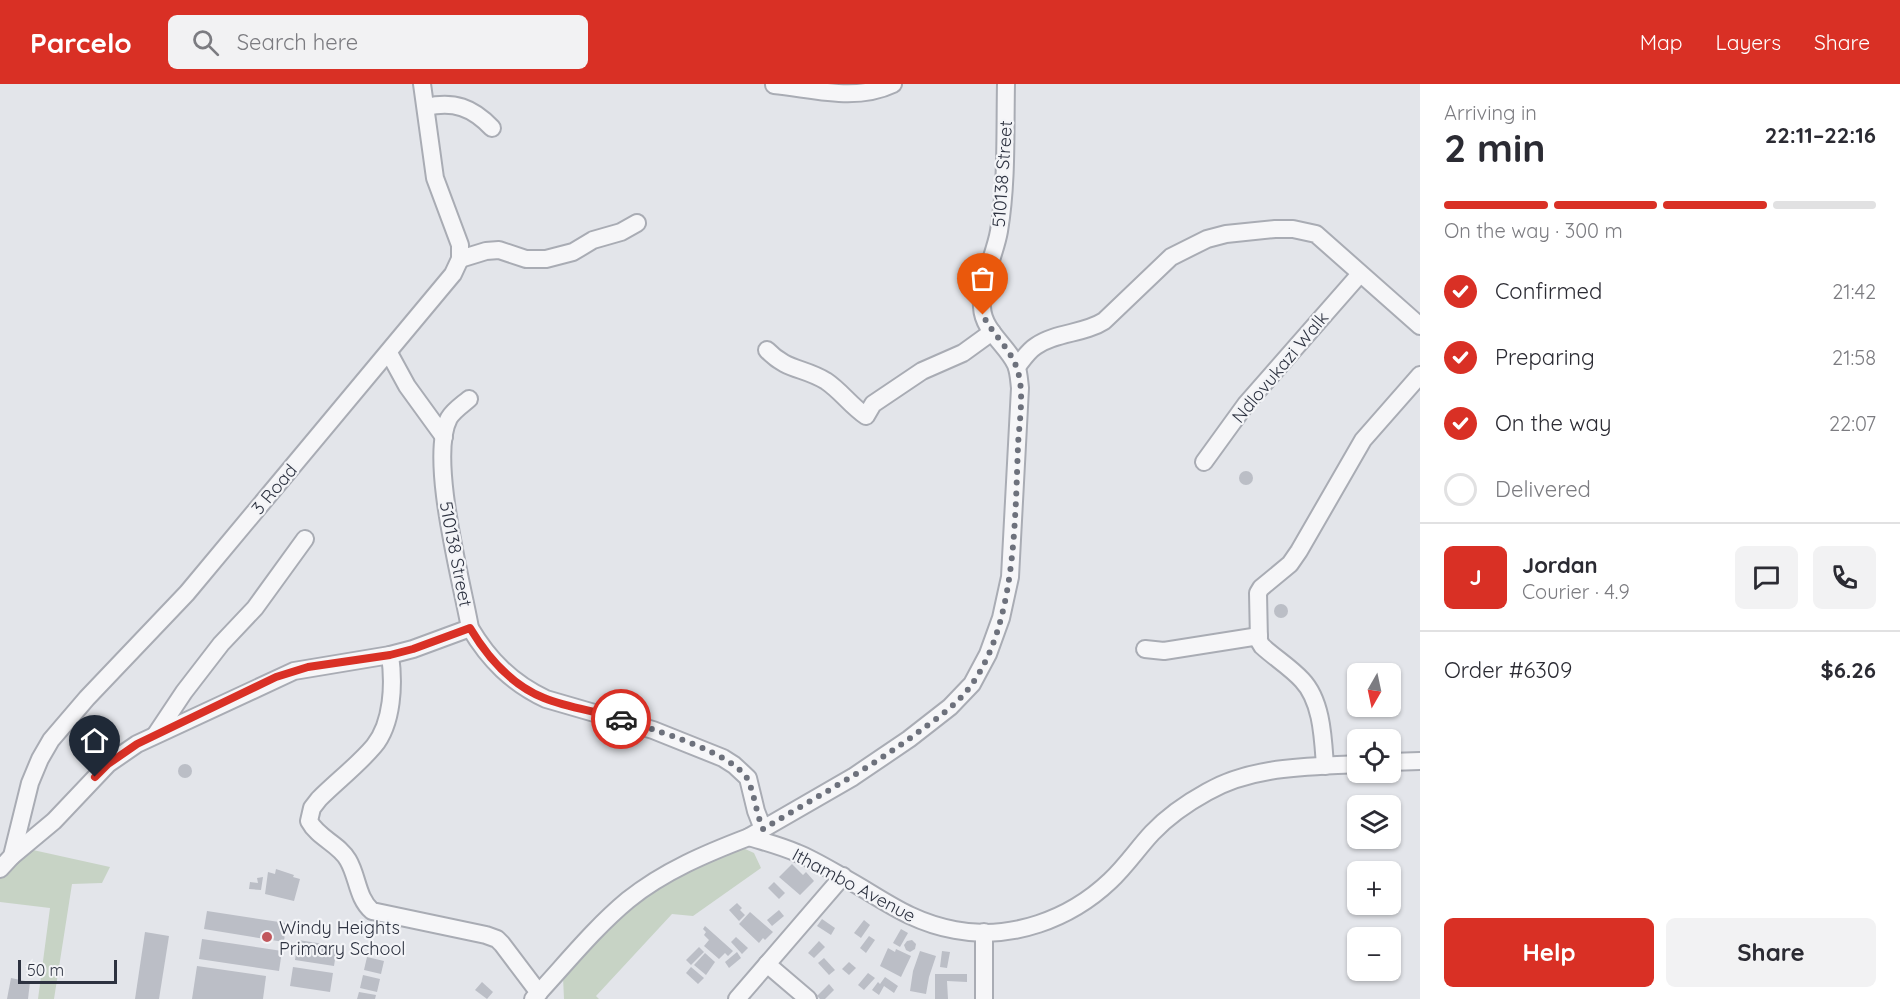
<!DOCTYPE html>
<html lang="en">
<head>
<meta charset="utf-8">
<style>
	:root { --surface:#fff; --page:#f2f2f3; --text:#2b2b33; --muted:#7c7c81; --line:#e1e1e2; --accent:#d93025 }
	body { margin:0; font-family:Quicksand,sans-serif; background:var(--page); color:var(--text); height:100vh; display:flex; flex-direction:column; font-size:22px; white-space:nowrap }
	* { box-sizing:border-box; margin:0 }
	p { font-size:20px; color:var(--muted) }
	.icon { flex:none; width:33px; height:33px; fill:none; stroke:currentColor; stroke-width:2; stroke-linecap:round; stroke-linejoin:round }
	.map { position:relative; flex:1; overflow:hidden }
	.panel { display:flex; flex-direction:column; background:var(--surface); width:480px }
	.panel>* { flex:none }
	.needle { width:39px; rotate:189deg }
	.tools { position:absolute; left:1347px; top:579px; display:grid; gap:12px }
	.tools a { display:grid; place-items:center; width:54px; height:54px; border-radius:9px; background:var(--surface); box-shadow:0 2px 4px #0004; font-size:30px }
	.scale { position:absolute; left:18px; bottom:15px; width:99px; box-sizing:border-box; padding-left:6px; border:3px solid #2d3240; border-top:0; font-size:16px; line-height:21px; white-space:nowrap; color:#2d3240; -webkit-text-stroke:4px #f3f4f7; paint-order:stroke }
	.pin { position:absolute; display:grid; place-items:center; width:51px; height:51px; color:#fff; margin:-62px -26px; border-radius:50% 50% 50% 0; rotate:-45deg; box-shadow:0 0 6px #0007 }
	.pin .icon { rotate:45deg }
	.courier { position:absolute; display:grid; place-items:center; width:60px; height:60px; margin:-30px; border:4px solid #d93025; border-radius:50%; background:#fff; color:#222; box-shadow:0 2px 8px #0007 }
	.headline em { font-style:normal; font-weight:700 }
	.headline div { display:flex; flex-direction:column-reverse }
	.headline { display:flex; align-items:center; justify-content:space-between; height:102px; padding:0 24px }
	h1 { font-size:39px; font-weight:700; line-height:45px }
	.bar { display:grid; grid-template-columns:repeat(4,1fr); gap:9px 6px; align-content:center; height:72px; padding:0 24px }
	.bar i { height:8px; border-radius:4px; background:var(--line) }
	.bar .current { background:var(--accent) }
	.bar p { grid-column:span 4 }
	.line { display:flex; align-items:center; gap:15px; padding:0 24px; border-top:2px solid var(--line) }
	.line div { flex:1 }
	.round { display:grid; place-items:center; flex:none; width:63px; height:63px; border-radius:9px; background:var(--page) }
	ol { padding:0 24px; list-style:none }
	li { display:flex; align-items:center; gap:18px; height:66px }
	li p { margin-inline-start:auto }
	li .icon { padding:6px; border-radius:50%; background:var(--accent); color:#fff; stroke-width:4 }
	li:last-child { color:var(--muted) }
	li i { width:33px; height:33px; border:3px solid var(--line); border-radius:50% }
	.primary-button { display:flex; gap:12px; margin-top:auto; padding:12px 24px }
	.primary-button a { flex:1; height:69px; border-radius:9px; background:var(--accent); color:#fff; font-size:24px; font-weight:700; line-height:69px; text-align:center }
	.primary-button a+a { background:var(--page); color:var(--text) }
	header { display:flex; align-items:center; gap:36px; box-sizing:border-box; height:84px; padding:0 30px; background:var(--accent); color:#fff }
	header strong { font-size:28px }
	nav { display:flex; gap:33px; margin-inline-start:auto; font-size:21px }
	.search { width:420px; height:54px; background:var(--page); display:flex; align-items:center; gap:15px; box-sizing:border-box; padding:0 21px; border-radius:9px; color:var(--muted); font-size:22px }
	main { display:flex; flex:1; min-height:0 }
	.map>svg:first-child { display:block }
</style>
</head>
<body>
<header>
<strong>Parcelo</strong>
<div class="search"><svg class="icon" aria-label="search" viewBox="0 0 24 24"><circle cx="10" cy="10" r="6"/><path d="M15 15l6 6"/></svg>Search here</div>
<nav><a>Map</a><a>Layers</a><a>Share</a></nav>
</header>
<main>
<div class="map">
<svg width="1420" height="915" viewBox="0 0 1420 915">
	<rect width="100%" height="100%" fill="#e3e5ea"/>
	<g fill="#c7d3c5">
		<path d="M743,764L754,769L761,784L693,832L672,830L596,912L599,915H564L563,893C593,858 624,825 664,800C689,785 716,774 743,764Z"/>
		<path d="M33,766L110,783L102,799L72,800L54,915H38L50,824L0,818V793L14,777Z"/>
	</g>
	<g fill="#bbbec6">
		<circle cx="1246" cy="394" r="7"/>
		<circle cx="1281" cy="527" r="7"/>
		<circle cx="185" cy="687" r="7"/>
		<path d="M792,780L803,791L806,788L814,797L800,811L779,793Z"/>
		<path d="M276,785L294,791L293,793L300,795L294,817L265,810L268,788L275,790Z"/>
		<path d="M263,793L261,806L249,805L250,798L258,799L257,794Z"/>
		<path d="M774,798L785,809L779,815L768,804Z"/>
		<path d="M737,819L742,824L740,826L745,831L739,837L729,826Z"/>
		<path d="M779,826L784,832L772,842L767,836Z"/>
		<path d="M207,827L286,839L284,858L204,845Z"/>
		<path d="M750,828L773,848L765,856L763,854L759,859L739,840Z"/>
		<path d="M822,835L835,844L831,851L817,842Z"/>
		<path d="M864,836L870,841L861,854L854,849Z"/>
		<path d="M705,842L733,867L728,872L725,869L719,875L704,862L709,856L704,851L706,848L703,845Z"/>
		<path d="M901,845L908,849L900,863L893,859Z"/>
		<path d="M145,848L169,852L159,915H135Z"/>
		<path d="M869,852L875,856L866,869L860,864Z"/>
		<path d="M736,853L748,864L742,870L731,858Z"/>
		<path d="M202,855L282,867L279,887L199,875Z"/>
		<path d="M298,856L337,862L334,882L295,876Z"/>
		<path d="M912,856L916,860L915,865L910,868L906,866L904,861L907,857Z"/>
		<path d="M819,857L825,863L814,874L808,869Z"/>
		<path d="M699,863L704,868L691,881L686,876Z"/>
		<path d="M888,864L895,868L896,865L911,872L901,893L880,882Z"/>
		<path d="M920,867L936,872L929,893L926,910L910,907L913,887Z"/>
		<path d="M942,867L950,868L947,884L940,883Z"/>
		<path d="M737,868L741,874L729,884L725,878Z"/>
		<path d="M705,869L715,878L706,891L694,881Z"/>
		<path d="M367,873L384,877L381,890L364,886Z"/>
		<path d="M824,874L835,886L829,891L818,879Z"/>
		<path d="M849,878L856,884L849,891L842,885Z"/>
		<path d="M197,882L266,892L263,915H192Z"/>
		<path d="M293,883L333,889L330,908L290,902Z"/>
		<path d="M691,883L704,894L698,900L686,889Z"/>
		<path d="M868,889L875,894L864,906L858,901Z"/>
		<path d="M935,890H967V898L947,897L948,915H935Z"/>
		<path d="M363,891L380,895L377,908L360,904Z"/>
		<path d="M885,893L898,902L894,909L884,902L879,911L872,906L878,898L880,900Z"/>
		<path d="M11,894L30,898L28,915H7Z"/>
		<path d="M482,898L493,908L487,915L475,906Z"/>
		<path d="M829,900L834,906L825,915H820L817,912Z"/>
		<path d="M359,908L376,911L375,915H357Z"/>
	</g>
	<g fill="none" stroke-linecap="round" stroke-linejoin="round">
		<defs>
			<g id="minor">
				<path d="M774,1C814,5 855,18 893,0"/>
				<path d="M426,23C454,17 472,23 492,44"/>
				<path d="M460,175L486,167L499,166L526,175H546L573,168L593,156L621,148L637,139"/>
				<path d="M767,266C787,287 803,283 826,297C841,307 851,322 866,332L873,320L922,287L963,269L992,248"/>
				<path d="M389,269L407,302L444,353"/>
				<path d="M1017,283C1023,275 1028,267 1036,262C1056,248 1084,250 1104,237L1171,173L1207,155L1226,150L1275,145H1293L1316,150L1420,242"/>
				<path d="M469,315C462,321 454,326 449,334C428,374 462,498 470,544C489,576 512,599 546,615L653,646L723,674L734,681L748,694L756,727L763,745"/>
				<path d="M1204,378L1246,320L1360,190"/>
				<path d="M1145,565L1164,567L1259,552"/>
				<path d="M390,571C394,599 393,639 374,662C358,681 337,697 319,715L312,724L309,737C318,754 339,760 348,776C358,793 357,814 372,827L486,851L497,855L502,860L539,909"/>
				<path d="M156,650L184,608L221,560L255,524L305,455"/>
				<path d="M1390,678L1420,677"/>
				<path d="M1325,682C1323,654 1322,617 1302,596C1290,583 1275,574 1262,562L1259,557L1258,509L1261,504L1290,480L1299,467L1363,356L1420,291"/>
				<path d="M749,753L853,693L909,655L950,623L972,600L988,570L1001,534L1010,493L1020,304C1019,296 1019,289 1016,281C1007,261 983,247 982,223C980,198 995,171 999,147C1007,99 1005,49 1006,0"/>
				<path d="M12,772L54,737L108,680L137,660L294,587L390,571L413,565L470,544"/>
				<path d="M0,785L12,772L30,699L40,675L51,656L87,614L187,509L453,190L460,175V161L435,94L422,0"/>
				<path d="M767,880L808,915"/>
				<path d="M533,915C564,882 593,845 628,816C664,787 707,769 749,753C765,758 781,762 797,769C812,775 827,784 841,792C882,814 907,837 955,846C1011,857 1070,835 1110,797C1126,782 1138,764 1152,749C1168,732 1187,719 1207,708C1252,682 1307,683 1358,680"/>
				<path d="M737,915L843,792"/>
				<path d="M984,915V848"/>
			</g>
		</defs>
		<use href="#minor" stroke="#a9acb4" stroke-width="20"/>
		<use href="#minor" stroke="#f6f6f8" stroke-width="16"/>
	</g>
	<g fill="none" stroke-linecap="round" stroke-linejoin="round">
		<path stroke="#6d717c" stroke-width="6" stroke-dasharray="0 10.8" d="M621,635C651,645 735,669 748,696C755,712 756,729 763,745C816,713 871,684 921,646C939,633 959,619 972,600C1016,539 1015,435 1018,362C1019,338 1025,308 1017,285C1011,265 992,250 983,231"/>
		<path stroke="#d93025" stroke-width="8" d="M95,693L108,680L137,660L276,593L308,583L390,571L413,565L470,544C488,574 511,601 544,614C569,624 596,627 621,635"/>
	</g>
	<circle fill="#c1575c" stroke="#f3f4f7" stroke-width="2" cx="267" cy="853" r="6"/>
	<g text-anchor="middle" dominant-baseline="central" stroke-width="4.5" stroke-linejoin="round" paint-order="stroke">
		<g font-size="18" fill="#2d3240" stroke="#f3f4f7">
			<text transform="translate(1002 90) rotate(-86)">510138 Street</text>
			<text transform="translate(1280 283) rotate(-50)">Ndlovukazi Walk</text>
			<text transform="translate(274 405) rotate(-50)">3 Road</text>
			<text transform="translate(456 470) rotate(79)">510138 Street</text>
			<text transform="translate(854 801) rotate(28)">Ithambo Avenue</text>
		</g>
		<g font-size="18" fill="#2d3240" stroke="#f3f4f7" text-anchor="start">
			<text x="279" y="843">Windy Heights<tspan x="279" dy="21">Primary School</tspan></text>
		</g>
	</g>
</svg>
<div class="tools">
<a><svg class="needle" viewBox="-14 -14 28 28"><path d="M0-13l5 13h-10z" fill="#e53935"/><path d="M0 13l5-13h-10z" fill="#7c7c81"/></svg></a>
<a><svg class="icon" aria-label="locate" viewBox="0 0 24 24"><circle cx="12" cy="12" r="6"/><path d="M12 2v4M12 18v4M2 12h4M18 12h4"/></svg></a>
<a><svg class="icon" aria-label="layers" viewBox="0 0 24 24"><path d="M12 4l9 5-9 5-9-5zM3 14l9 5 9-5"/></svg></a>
<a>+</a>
<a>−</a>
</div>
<div class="scale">50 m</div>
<div class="pin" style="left:983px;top:231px;background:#ea580c"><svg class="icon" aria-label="bag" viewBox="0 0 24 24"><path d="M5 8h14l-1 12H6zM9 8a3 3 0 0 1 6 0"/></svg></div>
<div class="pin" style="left:95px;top:693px;background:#1f2937"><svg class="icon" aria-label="home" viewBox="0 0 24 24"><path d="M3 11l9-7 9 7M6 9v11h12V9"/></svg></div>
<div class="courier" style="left:621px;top:635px"><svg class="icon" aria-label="car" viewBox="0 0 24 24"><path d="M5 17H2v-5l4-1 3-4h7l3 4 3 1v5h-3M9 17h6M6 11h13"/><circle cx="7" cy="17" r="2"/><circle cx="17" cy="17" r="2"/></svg></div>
</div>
<section class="panel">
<div class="headline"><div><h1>2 min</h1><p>Arriving in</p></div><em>22:11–22:16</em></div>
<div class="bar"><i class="current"></i><i class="current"></i><i class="current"></i><i></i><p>On the way · 300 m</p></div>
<ol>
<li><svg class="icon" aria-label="check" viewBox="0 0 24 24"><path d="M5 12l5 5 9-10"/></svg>Confirmed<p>21:42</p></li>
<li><svg class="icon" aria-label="check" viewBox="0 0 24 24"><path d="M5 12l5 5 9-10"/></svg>Preparing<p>21:58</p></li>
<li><svg class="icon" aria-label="check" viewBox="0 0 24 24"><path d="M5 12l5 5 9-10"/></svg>On the way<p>22:07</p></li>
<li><i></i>Delivered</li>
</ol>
<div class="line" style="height:108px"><b class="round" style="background:var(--accent);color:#fff">J</b><div><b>Jordan</b><p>Courier · 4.9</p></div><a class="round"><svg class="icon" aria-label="chat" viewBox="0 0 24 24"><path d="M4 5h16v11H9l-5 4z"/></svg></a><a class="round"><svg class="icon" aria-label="phone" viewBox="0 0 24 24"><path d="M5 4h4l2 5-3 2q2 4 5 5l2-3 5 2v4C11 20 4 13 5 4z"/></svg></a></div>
<div class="line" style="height:78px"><div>Order #6309</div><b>$6.26</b></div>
<div class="primary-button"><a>Help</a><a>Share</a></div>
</section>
</main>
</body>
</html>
